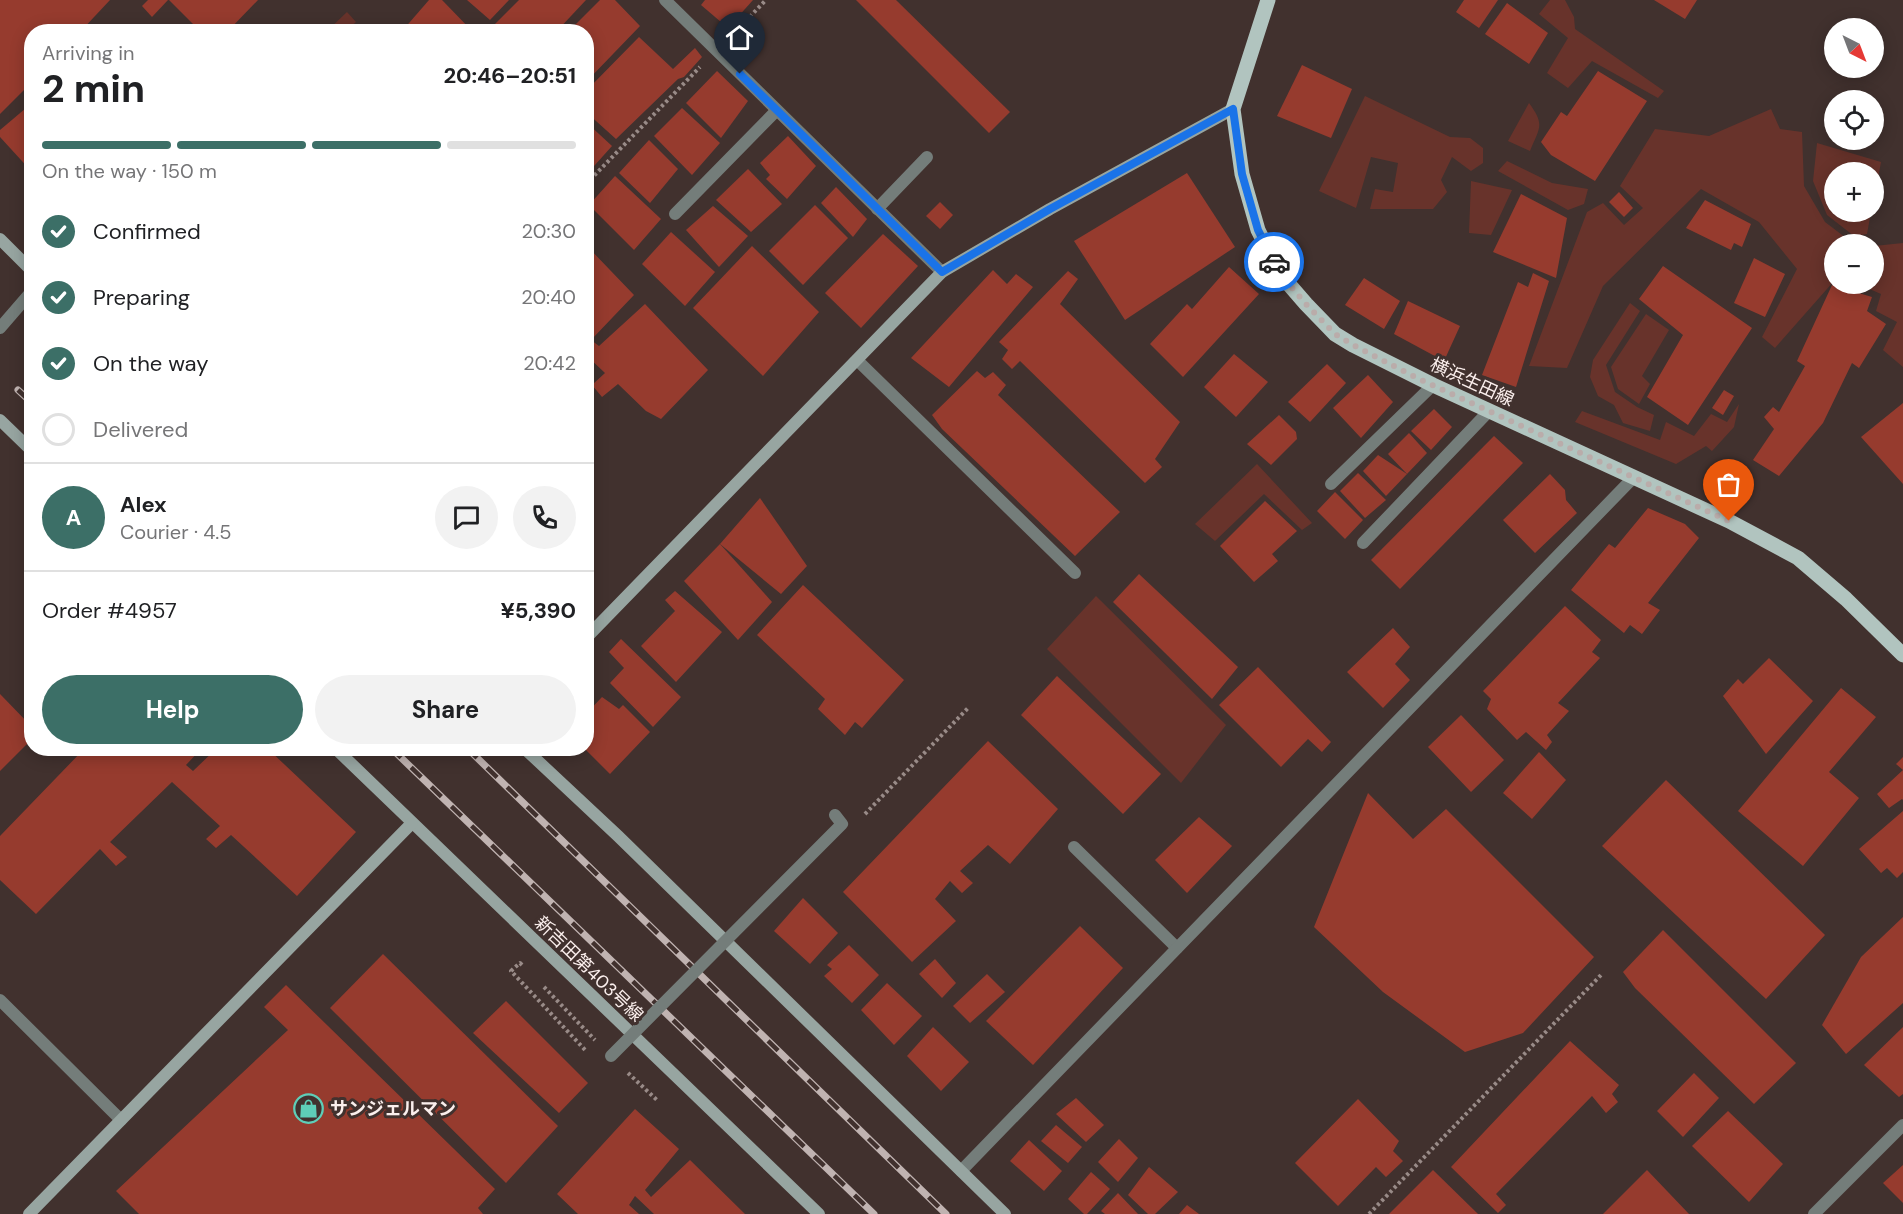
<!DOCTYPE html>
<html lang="en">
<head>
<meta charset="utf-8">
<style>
	:root { --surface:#fff; --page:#f2f2f2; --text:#202124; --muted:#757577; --line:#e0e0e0; --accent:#3c6f67 }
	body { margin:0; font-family:"DM Sans","Noto Sans JP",sans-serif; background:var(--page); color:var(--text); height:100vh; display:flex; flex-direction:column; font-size:22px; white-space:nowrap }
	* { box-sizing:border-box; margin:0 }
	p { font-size:20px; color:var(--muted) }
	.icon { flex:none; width:33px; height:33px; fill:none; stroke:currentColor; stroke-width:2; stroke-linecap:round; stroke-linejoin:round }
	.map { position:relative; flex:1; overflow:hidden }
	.drawer { position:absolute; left:24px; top:24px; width:570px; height:732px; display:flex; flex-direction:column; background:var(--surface); border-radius:24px; box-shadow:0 3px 15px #0003 }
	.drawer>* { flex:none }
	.needle { width:39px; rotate:138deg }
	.tools { position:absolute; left:1824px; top:18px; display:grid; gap:12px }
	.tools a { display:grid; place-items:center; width:60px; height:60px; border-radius:50%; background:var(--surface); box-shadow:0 3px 15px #0003; font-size:30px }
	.pin { position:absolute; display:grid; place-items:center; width:51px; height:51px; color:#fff; margin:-62px -26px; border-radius:50% 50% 50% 0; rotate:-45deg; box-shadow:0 0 6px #0007 }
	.pin .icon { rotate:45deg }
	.courier { position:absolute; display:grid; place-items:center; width:60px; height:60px; margin:-30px; border:4px solid #1a73e8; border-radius:50%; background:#fff; color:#222; box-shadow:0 2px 8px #0007 }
	.summary em { font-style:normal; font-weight:700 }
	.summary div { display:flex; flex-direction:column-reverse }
	.summary { display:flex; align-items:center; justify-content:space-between; height:102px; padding:0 18px }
	h1 { font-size:39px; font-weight:700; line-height:45px }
	.bar { display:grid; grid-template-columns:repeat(4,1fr); gap:9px 6px; align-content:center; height:72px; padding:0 18px }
	.bar i { height:8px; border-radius:4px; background:var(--line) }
	.bar .on { background:var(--accent) }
	.bar p { grid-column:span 4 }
	.line { display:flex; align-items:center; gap:15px; padding:0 18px; border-top:2px solid var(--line) }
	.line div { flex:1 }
	.round { display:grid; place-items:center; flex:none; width:63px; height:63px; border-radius:32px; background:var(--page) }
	ol { padding:0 18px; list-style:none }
	li { display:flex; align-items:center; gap:18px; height:66px }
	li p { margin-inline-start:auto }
	li .icon { padding:6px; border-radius:50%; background:var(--accent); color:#fff; stroke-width:4 }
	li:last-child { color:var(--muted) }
	li i { width:33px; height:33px; border:3px solid var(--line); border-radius:50% }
	.action { display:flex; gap:12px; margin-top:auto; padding:12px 18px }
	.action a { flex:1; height:69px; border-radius:36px; background:var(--accent); color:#fff; font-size:24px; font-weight:700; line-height:69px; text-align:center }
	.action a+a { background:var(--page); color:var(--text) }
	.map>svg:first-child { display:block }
</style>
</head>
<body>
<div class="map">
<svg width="1903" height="1214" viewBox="0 0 1903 1214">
	<rect width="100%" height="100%" fill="#41312e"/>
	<g fill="#68332b">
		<path d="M1550,0H1565L1574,17L1575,29L1664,91L1658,98L1592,61L1568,88L1547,73L1568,38L1539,14Z"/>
		<path d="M347,12L356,22L346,31H327Z"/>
		<path d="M1365,96L1450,137L1470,138L1483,148V163L1471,171L1452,157L1441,180L1447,192L1433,209H1370L1375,189L1393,192L1398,163L1371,157L1356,208L1319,191Z"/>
		<path d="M1529,103C1545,125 1540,127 1530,151L1508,141Z"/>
		<path d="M1771,109L1780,129L1802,132L1804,186L1825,222L1854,244H1834V281L1775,348L1762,337L1797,269L1759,222L1701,189L1603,286L1567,368L1529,366L1587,212L1603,203L1624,225L1643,208L1620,186L1655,129L1709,136Z"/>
		<path d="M1817,143L1881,162L1874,200V172H1834V212H1871L1867,234L1854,236L1827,215L1813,181Z"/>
		<path d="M1507,161L1552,183L1588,189L1584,204L1568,210L1498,171Z"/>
		<path d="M1471,181L1512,190L1491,235L1469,233Z"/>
		<path d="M1903,243V367L1883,350L1897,322L1876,311L1881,294L1858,284H1874V246Z"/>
		<path d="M1630,303L1640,311L1606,365L1615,392L1637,407L1654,415L1650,431L1623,423L1614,405L1598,396L1590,377L1593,360Z"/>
		<path d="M1646,314L1669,330L1642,376L1650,384L1639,404L1618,389L1611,367Z"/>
		<path d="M1739,404L1734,427L1712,451L1706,446L1676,464L1575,422L1582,411L1660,440L1666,422L1694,436L1711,414L1727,422Z"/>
		<path d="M1257,464L1312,523L1302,530L1264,494L1215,541L1195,524Z"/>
		<path d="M1096,596L1226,725L1181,783L1047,649Z"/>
	</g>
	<g fill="#963b2e">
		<path d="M0,0H110L80,32H32V82L0,114Z"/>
		<path d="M148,0H168L152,17L142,6Z"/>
		<path d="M169,0H258L227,32H201Z"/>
		<path d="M429,0H442L473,32H405L403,30Z"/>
		<path d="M467,0H509L490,20Z"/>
		<path d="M519,0H586L556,32H503L495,24Z"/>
		<path d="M600,0H615L640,26L586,82V32H568Z"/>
		<path d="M705,0H753L728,28L701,5Z"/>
		<path d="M856,0H896L1010,112L989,133Z"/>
		<path d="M1464,0H1498L1479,28L1456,12Z"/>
		<path d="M1654,0H1697L1685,19Z"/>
		<path d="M1507,3L1548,33L1529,64L1485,34Z"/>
		<path d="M639,37L673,69L695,48L702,57L684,77L678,79L616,139L586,112V91Z"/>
		<path d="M1302,65L1352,89L1331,138L1277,116Z"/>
		<path d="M717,71L748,101L721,138L686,103Z"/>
		<path d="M1598,71L1647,101L1595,181L1551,155L1541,142L1561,112L1567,116Z"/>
		<path d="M32,103V172L0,137V130Z"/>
		<path d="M682,108L720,143L692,175L654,136Z"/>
		<path d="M586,122L612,146L586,175Z"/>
		<path d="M788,136L816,166L787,199L766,179L770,175L760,163Z"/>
		<path d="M649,140L678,169L650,203L619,173Z"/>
		<path d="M748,169L782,204L751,232L716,200Z"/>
		<path d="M1187,173L1235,247L1125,320L1074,241Z"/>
		<path d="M615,176L661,219L634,250L589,205Z"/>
		<path d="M836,187L867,219L853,237L821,203Z"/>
		<path d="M1619,192L1633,208L1624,217L1609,202Z"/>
		<path d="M1521,194L1567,218L1556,278L1493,252Z"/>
		<path d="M1705,200L1751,224L1742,247L1734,243L1731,250L1686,228Z"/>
		<path d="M940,202L953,215L940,229L926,216Z"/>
		<path d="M815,205L848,238L803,285L769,251Z"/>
		<path d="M713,206L748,236L719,267L686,230Z"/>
		<path d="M671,232L715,272L685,306L642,264Z"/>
		<path d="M883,234L918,266L861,328L825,293Z"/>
		<path d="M586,245L634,295L591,340L599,346L645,304L708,370L661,419L646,411L618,384L602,397L592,385L605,373L586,355Z"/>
		<path d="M752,246L819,312L763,376L693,308Z"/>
		<path d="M1754,258L1785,274L1765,317L1734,303Z"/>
		<path d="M1663,266L1752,328L1688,425L1647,397L1683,335L1639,299Z"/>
		<path d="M1229,267L1259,294L1183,377L1150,344L1187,304L1192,309Z"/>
		<path d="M993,270L1007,284L1016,274L1033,287L949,387L911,358Z"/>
		<path d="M1068,271L1078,279L1060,304L1180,422L1155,459L1162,467L1145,483L1020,361L1012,369L1002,359L1008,350L999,342Z"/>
		<path d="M1533,273L1549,281L1516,387L1482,375L1518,282L1528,287Z"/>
		<path d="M1364,278L1400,301L1384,329L1345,305Z"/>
		<path d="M1832,285L1872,297L1867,311L1886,324L1859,368L1852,363L1823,423L1779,476L1753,460L1774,429L1764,417L1773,407L1779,412L1805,366L1797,361Z"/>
		<path d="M1408,301L1460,326L1444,361L1394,334Z"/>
		<path d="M1234,354L1268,382L1236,417L1204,387Z"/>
		<path d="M1327,364L1346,383L1310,422L1288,402Z"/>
		<path d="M977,371L985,378L993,372L1006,385L998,395L1120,512L1075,556L942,429L932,415Z"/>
		<path d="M1368,375L1393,402L1361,438L1333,408Z"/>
		<path d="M1724,390L1734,396L1723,415L1712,408Z"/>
		<path d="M1903,403V484L1861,437Z"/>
		<path d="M1434,409L1452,427L1431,450L1411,431Z"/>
		<path d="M1279,415L1296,432L1297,439L1271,465L1247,444Z"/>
		<path d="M1409,433L1427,453L1407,474L1388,454Z"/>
		<path d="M1494,436L1523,463L1400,589L1371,560Z"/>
		<path d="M1378,455L1407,474L1386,496L1363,471Z"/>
		<path d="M1358,473L1386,500L1365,518L1340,491Z"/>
		<path d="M1550,474L1565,490L1566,500L1577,513L1535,553L1503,520Z"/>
		<path d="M1335,492L1363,520L1345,539L1317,511Z"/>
		<path d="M760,498L807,566L781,594L720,544Z"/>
		<path d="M1265,501L1297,531L1272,554L1278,561L1254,582L1220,546Z"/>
		<path d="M1648,508L1685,524L1699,538L1648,603L1660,610L1642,634L1630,625L1624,633L1571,590L1609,544L1615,548Z"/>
		<path d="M720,544L772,602L738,640L684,581Z"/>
		<path d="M1139,574L1238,667L1212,699L1113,602Z"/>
		<path d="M803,585L904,680L862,728L855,722L845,735L818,709L825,699L757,635Z"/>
		<path d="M675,591L722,632L676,682L641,646L675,611L665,600Z"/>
		<path d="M1565,606L1601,640L1592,652L1600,658L1558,703L1569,711L1547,735L1552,742L1546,750L1526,732L1517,740L1487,709L1491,699L1483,691Z"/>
		<path d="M1393,628L1410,647L1395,664L1410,680L1383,708L1347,672Z"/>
		<path d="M621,639L681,697L653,727L610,683L624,668L609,652Z"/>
		<path d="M1769,658L1813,701L1766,754L1723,696L1738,679L1743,684Z"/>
		<path d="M1258,667L1331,742L1322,752L1308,739L1281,767L1219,705Z"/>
		<path d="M1057,676L1161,774L1123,814L1021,715Z"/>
		<path d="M1841,688L1876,717L1829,772L1859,798L1803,866L1738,811Z"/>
		<path d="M0,694L32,727V739L0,771Z"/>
		<path d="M602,697L619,709L623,705L650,732L610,774L586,750V714Z"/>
		<path d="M1461,715L1504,760L1471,792L1428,747Z"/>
		<path d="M988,741L1058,809L1010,864L988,845L960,871L973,883L962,893L950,881L935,899L956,921L912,962L843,892Z"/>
		<path d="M85,748H202L186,765L193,771L217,748H267L356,832L297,896L231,835L216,848L206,839L220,826L172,782L110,842L127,857L116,866L100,849L36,914L0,880V836Z"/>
		<path d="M1539,752L1566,780L1532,819L1503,793Z"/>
		<path d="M1903,757V800L1902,799L1889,808L1877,794L1903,770L1896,764Z"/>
		<path d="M1666,780L1825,935L1766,999L1602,846Z"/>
		<path d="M1368,793L1413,839L1446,809L1594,957L1523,1033L1465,1052L1383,992L1314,927Z"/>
		<path d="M1903,811V872L1897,878L1887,868L1881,873L1859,849Z"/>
		<path d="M1199,817L1232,846L1187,893L1155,860Z"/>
		<path d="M803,898L838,933L810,964L774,931Z"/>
		<path d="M1903,917V1003L1846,1054L1822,1025L1861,957Z"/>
		<path d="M1080,926L1123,968L1033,1065L986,1021Z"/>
		<path d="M1663,930L1796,1063L1754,1104L1635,988L1623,972Z"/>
		<path d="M849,945L879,975L852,1003L824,976L832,969L827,965Z"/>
		<path d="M383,954L558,1126L506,1183L330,1008Z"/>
		<path d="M935,959L956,983L942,998L919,974Z"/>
		<path d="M987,974L1005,992L970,1023L953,1006Z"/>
		<path d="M887,983L922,1016L894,1045L861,1010Z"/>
		<path d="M286,985L495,1189L478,1208L483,1214H139L116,1191L288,1030L264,1007Z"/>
		<path d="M506,1001L588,1083L559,1113L473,1033Z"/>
		<path d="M933,1027L969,1062L941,1091L907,1056Z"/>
		<path d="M1903,1027V1094L1899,1097L1864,1065Z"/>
		<path d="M1570,1041L1619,1085L1612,1094L1618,1102L1606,1113L1592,1096L1496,1194L1506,1205L1498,1213L1451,1167Z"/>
		<path d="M1694,1073L1719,1098L1683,1137L1657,1111Z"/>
		<path d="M1076,1098L1104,1125L1086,1142L1056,1114Z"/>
		<path d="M1358,1099L1399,1141L1393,1151L1403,1161L1386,1177L1376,1167L1338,1206L1295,1163Z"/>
		<path d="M635,1109L679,1149L645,1190L651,1197L690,1160L745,1214H654L635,1196L629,1205L639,1214H578L557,1194Z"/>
		<path d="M1728,1111L1783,1164L1749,1202L1692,1146Z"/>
		<path d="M1056,1125L1082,1147L1068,1163L1041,1141Z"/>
		<path d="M1119,1139L1138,1158L1118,1182L1098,1162Z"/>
		<path d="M1029,1140L1062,1171L1044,1191L1010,1161Z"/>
		<path d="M1903,1165V1203L1883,1183Z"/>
		<path d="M1149,1167L1178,1192L1155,1214H1148L1128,1195Z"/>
		<path d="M1433,1170L1478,1214H1389Z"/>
		<path d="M1647,1170L1689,1214H1603Z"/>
		<path d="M1091,1172L1110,1189L1087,1214H1084L1068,1199Z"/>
		<path d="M1118,1193L1138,1214H1105L1101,1211Z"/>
		<path d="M1187,1205L1199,1214H1179Z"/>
	</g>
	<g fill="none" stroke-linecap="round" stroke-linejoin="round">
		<g stroke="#998b88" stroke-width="4" stroke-dasharray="3 3" stroke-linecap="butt">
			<path d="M733,34L766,0"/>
			<path d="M586,184L700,67"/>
			<path d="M865,814L969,707"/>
			<path d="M522,965L520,963L511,971L587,1052"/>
			<path d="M544,987L595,1040"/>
			<path d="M628,1073L658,1101"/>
			<path d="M1369,1214L1601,975"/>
		</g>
		<g stroke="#747d7a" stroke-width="12">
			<path d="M877,209L927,157"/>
			<path d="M1331,484L1433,385"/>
			<path d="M1363,543L1489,411"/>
			<path d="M1074,847L1177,948"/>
			<path d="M0,1000L121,1120"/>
		</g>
		<g stroke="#747d7a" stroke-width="12">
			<path d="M665,0L942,272"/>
			<path d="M675,214L776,111"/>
			<path d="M0,328L32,291"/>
			<path d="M857,360L1075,573"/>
			<path d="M961,1171L1633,478"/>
			<path d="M1814,1214L1903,1125"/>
		</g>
		<g stroke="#97a5a1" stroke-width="12">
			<path d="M0,239L32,271"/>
			<path d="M0,420L32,451"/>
			<path d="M586,638L942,272L1050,209L1233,109"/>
			<path d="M335,748L819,1214"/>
			<path d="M524,748L618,836L1005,1214"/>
			<path d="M29,1214L412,823"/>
		</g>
		<path stroke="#b1c4bf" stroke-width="15" d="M1268,0L1233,109L1242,174L1258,230L1280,274L1306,304L1335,334L1353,345L1433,385L1729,521L1798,558L1846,599L1903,655"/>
		<defs>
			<g id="rail">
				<path d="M18,390L32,403"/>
				<path d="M391,748L874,1214"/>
				<path d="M467,748L946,1214"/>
			</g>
		</defs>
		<use href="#rail" stroke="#c0b3b1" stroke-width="7"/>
		<use href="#rail" stroke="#41312e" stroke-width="4.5" stroke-dasharray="14" stroke-linecap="butt"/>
		<path stroke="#747d7a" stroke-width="12" d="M611,1056L842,824L835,815"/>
	</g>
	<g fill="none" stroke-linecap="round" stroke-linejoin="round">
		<path stroke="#baacaa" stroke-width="6" stroke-dasharray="0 10.8" d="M1274,262L1280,274L1306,304L1335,334L1353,345L1417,378L1729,521"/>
		<path stroke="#1a73e8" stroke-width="8" d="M740,74L942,272L1050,209L1233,109L1242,174L1258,230L1274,262"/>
	</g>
	<defs>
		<symbol id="shop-ring" viewBox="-11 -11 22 22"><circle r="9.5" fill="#41312e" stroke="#5eceb8" stroke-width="1.5"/><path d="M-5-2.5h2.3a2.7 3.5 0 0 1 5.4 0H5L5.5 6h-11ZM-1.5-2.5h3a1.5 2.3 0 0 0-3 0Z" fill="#5eceb8"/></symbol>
	</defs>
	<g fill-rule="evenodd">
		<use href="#shop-ring" x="292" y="1092" width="33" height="33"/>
	</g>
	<g text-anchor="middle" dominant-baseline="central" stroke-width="6" stroke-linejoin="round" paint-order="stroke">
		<g font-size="18" fill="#fbefed" stroke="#41312e">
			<text transform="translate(1472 382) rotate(25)">横浜生田線</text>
			<text transform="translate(589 969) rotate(44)">新吉田第403号線</text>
		</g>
		<g font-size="18" font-weight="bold" fill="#fbefed" stroke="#41312e" text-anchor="start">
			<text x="330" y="1109">サンジェルマン</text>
		</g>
	</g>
</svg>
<div class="tools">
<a><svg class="needle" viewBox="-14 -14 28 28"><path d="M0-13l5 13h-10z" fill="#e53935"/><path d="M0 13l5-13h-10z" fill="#757577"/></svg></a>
<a><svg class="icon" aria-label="locate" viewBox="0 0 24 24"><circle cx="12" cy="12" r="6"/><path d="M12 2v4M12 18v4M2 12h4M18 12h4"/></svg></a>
<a>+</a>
<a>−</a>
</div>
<div class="pin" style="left:1729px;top:521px;background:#ea580c"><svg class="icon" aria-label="bag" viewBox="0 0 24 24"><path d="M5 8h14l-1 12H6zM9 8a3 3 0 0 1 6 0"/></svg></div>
<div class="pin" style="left:740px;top:74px;background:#1f2937"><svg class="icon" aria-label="home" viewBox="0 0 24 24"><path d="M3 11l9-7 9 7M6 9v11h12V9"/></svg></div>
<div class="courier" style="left:1274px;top:262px"><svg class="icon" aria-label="car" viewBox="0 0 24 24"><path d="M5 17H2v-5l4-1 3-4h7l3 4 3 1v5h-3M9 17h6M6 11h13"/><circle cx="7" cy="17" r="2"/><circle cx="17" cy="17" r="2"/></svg></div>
<section class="drawer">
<div class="summary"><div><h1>2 min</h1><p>Arriving in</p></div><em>20:46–20:51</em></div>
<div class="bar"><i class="on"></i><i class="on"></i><i class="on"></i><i></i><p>On the way · 150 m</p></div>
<ol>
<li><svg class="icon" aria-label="check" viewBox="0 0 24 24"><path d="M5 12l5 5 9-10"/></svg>Confirmed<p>20:30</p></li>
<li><svg class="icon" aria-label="check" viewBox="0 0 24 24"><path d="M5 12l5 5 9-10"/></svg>Preparing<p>20:40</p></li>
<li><svg class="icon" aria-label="check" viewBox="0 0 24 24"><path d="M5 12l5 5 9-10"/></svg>On the way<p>20:42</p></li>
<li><i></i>Delivered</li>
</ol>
<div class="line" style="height:108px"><b class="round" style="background:var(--accent);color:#fff">A</b><div><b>Alex</b><p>Courier · 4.5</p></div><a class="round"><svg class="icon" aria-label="chat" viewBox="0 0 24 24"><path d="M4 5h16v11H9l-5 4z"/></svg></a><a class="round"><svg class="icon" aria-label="phone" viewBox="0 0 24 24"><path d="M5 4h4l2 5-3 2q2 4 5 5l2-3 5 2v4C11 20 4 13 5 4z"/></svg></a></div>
<div class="line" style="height:78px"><div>Order #4957</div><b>¥5,390</b></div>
<div class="action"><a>Help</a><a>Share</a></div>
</section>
</div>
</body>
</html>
